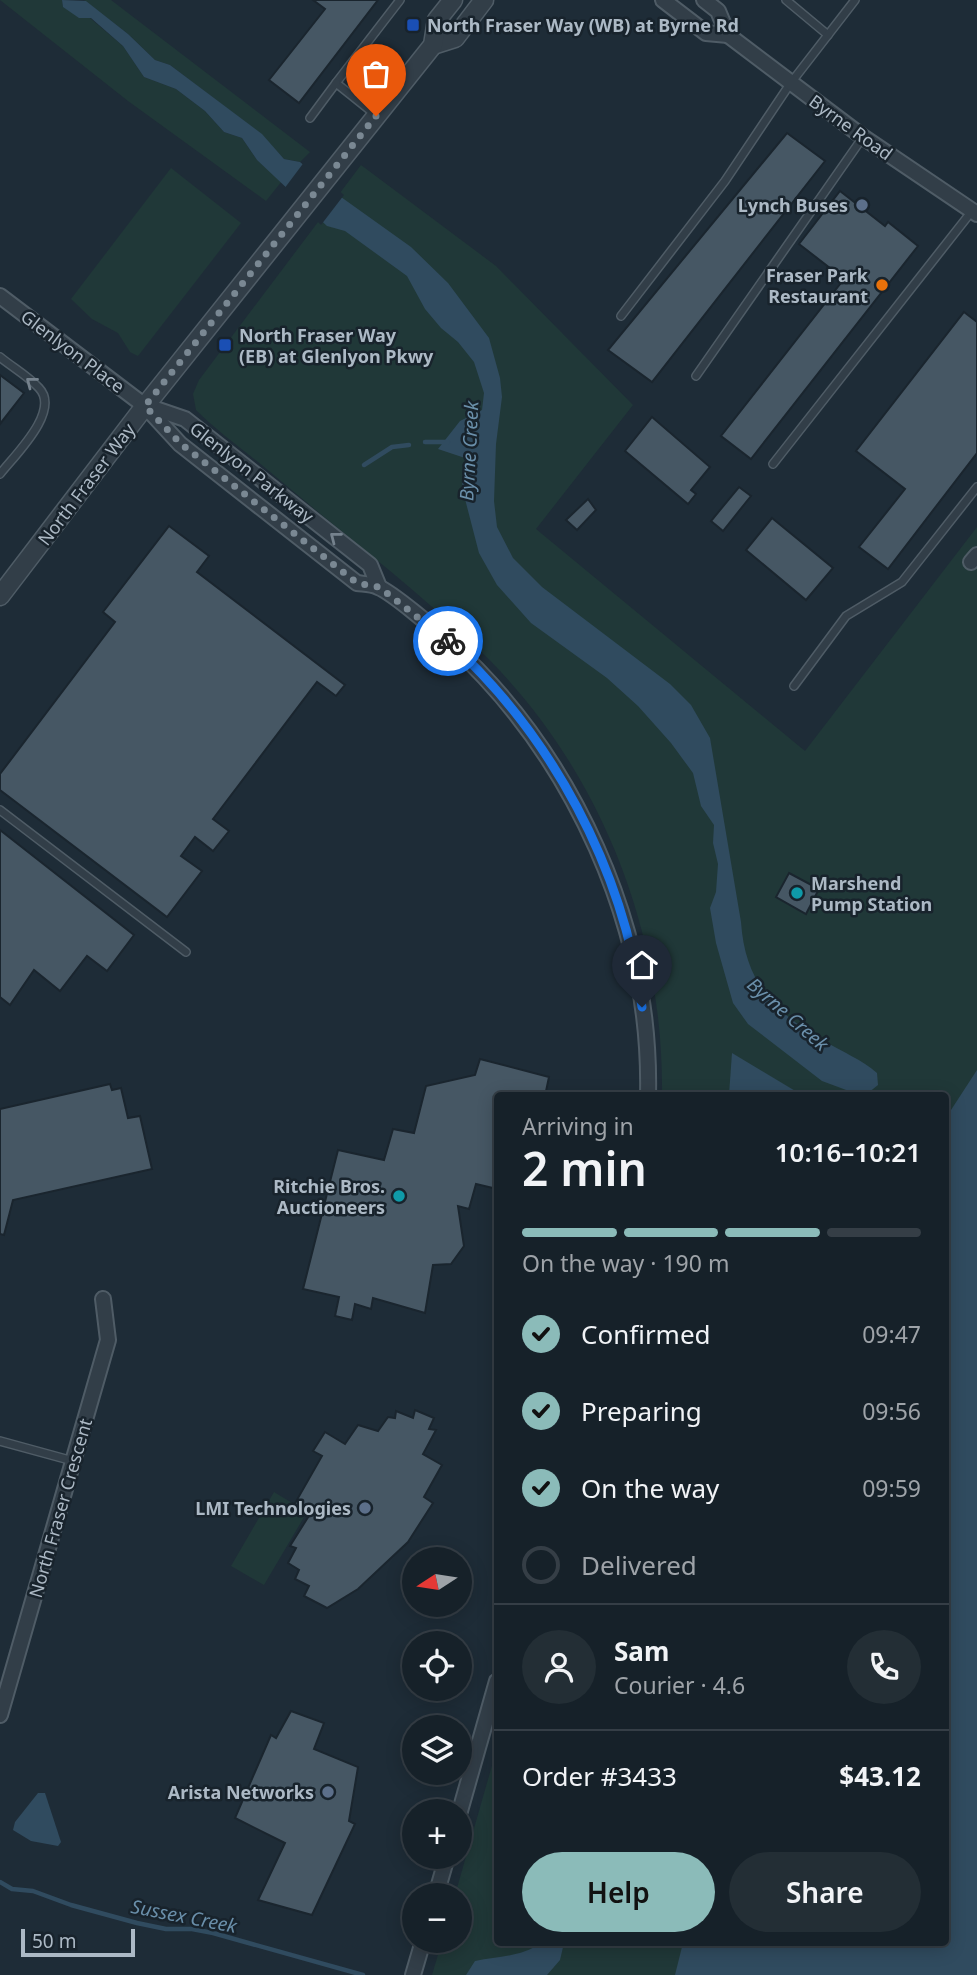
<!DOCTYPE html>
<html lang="en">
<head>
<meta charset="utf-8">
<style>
	:root { --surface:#162129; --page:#232e35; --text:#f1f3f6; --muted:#9ea3a8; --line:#353e46; --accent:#8bbbb9 }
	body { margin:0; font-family:"Noto Sans",sans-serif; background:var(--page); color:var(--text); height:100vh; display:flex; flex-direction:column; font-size:26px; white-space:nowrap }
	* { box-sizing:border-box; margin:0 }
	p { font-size:23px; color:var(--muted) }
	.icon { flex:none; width:38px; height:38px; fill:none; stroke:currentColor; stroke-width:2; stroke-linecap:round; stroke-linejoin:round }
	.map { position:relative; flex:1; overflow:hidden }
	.side { position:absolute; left:494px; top:1092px; width:455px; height:854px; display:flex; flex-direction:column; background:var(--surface); border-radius:7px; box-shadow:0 4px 18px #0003,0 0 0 2px var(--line) }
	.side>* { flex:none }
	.needle { width:46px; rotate:258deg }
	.tools { position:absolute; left:402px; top:1547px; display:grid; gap:14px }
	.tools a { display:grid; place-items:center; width:70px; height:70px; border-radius:50%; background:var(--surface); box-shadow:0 4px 18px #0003,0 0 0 2px var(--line); font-size:35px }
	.scale { position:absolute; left:21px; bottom:18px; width:114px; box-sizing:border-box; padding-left:7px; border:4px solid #acb9c5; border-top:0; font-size:19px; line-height:24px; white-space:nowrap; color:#acb9c5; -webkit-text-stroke:5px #18232c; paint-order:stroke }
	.pin { position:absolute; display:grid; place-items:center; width:60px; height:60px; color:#fff; margin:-72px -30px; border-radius:50% 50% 50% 0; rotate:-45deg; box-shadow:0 0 7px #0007 }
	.pin .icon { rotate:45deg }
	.courier { position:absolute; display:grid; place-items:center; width:70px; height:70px; margin:-35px; border:5px solid #1a73e8; border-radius:50%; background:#fff; color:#222; box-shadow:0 2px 9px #0007 }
	.overview em { font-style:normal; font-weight:600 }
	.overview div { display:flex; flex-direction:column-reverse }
	.overview { display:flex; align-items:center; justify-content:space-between; height:119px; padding:0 28px }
	h1 { font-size:46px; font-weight:600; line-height:52px }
	.bar { display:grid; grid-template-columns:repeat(4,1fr); gap:10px 7px; align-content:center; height:84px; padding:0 28px }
	.bar i { height:9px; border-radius:5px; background:var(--line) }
	.bar .on { background:var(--accent) }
	.bar p { grid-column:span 4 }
	.line { display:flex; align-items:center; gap:18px; padding:0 28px; border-top:2px solid var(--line) }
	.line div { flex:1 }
	.round { display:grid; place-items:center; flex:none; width:74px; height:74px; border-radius:37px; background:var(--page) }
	ol { padding:0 28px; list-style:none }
	li { display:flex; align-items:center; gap:21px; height:77px }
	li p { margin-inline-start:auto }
	li .icon { padding:7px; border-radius:50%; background:var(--accent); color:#111; stroke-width:4 }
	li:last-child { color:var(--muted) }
	li i { width:38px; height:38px; border:4px solid var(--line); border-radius:50% }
	.primary-button { display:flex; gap:14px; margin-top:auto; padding:14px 28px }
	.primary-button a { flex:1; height:80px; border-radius:42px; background:var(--accent); color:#111; font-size:28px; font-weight:600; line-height:80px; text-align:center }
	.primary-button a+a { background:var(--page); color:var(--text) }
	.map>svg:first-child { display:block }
</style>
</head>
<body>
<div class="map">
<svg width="977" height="1975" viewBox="0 0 977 1975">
	<rect width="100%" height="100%" fill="#1e2c37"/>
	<g fill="#203838">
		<path d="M0,0H62L63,7L90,18L123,46L144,77L176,89L205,111L224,132L242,138L257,160L282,181L266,201L128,101Z"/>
		<path d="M84,0H111L310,152L300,162L284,159L261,134L170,65L155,60L128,34Z"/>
		<path d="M361,165L496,266L633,405L536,529L805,751L977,527V1126L945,1108V1096L662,1095C664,926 596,758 471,642C407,582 336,528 269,471C245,451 218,432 196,410L193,394L199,380Z"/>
		<path d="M171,168L241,223L138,356L130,352L118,333L92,319L71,299Z"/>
		<path d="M274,1492L307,1512L264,1585L231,1566Z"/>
		<path d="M497,1748V1942L741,1943L734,1975H432L442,1941H460V1895H455Z"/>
	</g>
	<g fill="#304b5f">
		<path d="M62,0L86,1L128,34L155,60L170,65L262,134L284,159L300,162L341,197L411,247L448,283L489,338L500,378L502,397L496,444L494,501L497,527L513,558L542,587L670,684L691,705L710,738L741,922C745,983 775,1013 826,1042C843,1052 862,1060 877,1073L878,1085L868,1093L857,1094L822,1081L748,1024L733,1003L716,943L710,908L716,892L718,864L713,843L714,825L701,806L693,773L671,743L638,706L607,678L531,623L497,585L479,553L465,499L462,482L466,472L465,458L438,449L460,421L482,410L484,393L474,362L458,342L441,328L425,309L407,276L345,231L327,226L257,160L242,138L224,132L205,111L176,89L144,77L123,46L91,18H79L63,7Z"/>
		<path d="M732,1053L802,1095H729Z"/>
		<path d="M977,1070V1975H675L683,1943L945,1942V1108L951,1110Z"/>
		<path d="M38,1793H45L61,1842L58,1846L31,1841L13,1830L15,1822Z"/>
		<path d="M541,1943H564L560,1960L547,1975H466L475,1961C499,1956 521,1957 541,1943Z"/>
	</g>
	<path fill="#1e2c37" d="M305,161L344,195L321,225L284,189Z"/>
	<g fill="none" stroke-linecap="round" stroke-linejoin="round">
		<g stroke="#304b5f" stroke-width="4.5">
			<path d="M425,442H448"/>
			<path d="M364,465L392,447L409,445"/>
			<path d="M0,1882L12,1889L33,1891L71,1905L137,1923L166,1929H192L213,1933L363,1975"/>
		</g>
	</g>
	<g fill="#465764" stroke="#1a252e" stroke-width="2">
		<path d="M313,0H378L299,103L269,80L325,9Z"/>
		<path d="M787,133L825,161L652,382L608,350Z"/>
		<path d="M840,191L885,226L888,222L918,246L751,459L721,436L844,279L799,244Z"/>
		<path d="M964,312L977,322V453L888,569L859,547L905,489L856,451Z"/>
		<path d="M0,375L24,393L0,424Z"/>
		<path d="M652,417L710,467L691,490L696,494L688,504L625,451Z"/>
		<path d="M739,487L751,496L723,531L711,521Z"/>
		<path d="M588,499L596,510L577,530L566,520Z"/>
		<path d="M772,518L833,568L806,600L746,550Z"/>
		<path d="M169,526L209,556L197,572L345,685L336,696L317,682L213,819L229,831L213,851L195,837L181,856L202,871L167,917L0,790V774L115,622L103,612Z"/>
		<path d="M0,830L134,935L107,971L87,956L60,991L34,970L10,1005L0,997Z"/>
		<path d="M789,873L819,889L806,914L776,897Z"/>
		<path d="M480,1059L549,1077L545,1096H497V1189L476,1184L469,1209L458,1206L464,1246L451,1264L433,1265L425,1313L373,1298L371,1309L355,1304L352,1320L335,1316L339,1297L303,1289L338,1150L384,1160L393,1129L414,1133L426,1086L475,1075Z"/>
		<path d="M110,1084L112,1090L121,1088L128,1118L140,1116L152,1169L13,1200L4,1235L0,1234V1109Z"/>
		<path d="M415,1410L434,1418L429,1429L436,1430L423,1454L442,1465L424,1497L433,1503L408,1542L358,1589L327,1608L304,1596L309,1586L295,1579L299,1570L288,1563L296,1548L290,1546L310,1514L294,1505L322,1456L313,1451L325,1432L345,1444L358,1425L378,1431L388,1417L395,1418L396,1411L413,1418Z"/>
		<path d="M291,1711L324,1723L314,1749L358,1767L349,1821L355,1824L312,1915L258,1900L285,1843L235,1818L271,1735L276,1738Z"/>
	</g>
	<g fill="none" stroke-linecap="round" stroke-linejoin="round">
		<defs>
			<g id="service">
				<path d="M786,0L828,35"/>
				<path d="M376,115L336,83L400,0"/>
				<path d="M310,118L336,83"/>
				<path d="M621,316L725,181L790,84L855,0"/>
				<path d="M0,357C12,367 28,376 39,388C61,411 15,455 0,474"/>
				<path d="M696,376L863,137"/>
				<path d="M773,464L972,211"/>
				<path d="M794,686L846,616L902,582L977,487"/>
				<path d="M0,810L186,952"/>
				<path d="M0,1441L73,1461"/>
			</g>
			<g id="minor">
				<path d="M663,0L706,33L728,35"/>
				<path d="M704,0L718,11L728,35L863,137L977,214"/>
				<path d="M0,296L145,406L180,444L357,583C364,584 372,584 378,587C393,593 436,630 449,642C573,755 652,926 648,1096"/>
				<path d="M147,406L185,419L370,565L379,587"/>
				<path d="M971,562L977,555"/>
				<path d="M0,1715L108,1340L103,1299"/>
				<path d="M460,1811L497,1681"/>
				<path d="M436,1895L447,1857"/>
				<path d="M413,1975L423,1941"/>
			</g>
			<g id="tertiary">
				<path d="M433,45L455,38L484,0"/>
				<path d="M0,596L145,406L433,45L437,20L453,0"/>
			</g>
		</defs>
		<use href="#service" stroke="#4f5c66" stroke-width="10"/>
		<use href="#minor" stroke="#4f5c66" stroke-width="18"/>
		<use href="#tertiary" stroke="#4f5c66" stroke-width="21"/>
		<use href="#service" stroke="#323e48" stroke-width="7"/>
		<use href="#minor" stroke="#323e48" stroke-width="14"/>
		<use href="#tertiary" stroke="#323e48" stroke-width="18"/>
	</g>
	<defs><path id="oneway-chevron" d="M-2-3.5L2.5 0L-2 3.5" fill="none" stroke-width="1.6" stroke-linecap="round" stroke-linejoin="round" transform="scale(1.75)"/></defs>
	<g stroke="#75828d">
		<use href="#oneway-chevron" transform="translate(31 382) rotate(-142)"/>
		<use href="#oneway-chevron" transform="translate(335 537) rotate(-142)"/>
	</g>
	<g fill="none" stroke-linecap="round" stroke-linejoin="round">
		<path stroke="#7a8893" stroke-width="7" stroke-dasharray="0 12.6" d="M376,116L145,406L180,443L357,583L379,587L448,641"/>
		<path stroke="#1a73e8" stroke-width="9" d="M448,641C552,735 623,868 642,1007"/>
	</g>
	<g fill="#1a4fb4" stroke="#18232c" stroke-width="2.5">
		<rect x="406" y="18" width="14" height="14" rx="3.5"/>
		<rect x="218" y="338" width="14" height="14" rx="3.5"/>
	</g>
	<g fill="#5c6f8a" stroke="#18232c" stroke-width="2.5">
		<circle cx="862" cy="205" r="7"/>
		<circle cx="365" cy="1508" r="7"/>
		<circle cx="328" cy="1792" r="7"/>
	</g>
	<circle fill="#e8710a" stroke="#18232c" stroke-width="2.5" cx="882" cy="285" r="7"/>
	<g fill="#0f9aa8" stroke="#18232c" stroke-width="2.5">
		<circle cx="797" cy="893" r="7"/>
		<circle cx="399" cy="1196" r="7"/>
	</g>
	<g text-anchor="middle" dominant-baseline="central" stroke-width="5" stroke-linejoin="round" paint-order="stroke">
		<g font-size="18" font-weight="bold" fill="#acb9c5" stroke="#18232c" text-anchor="end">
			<text x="427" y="25" text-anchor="start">North Fraser Way (WB) at Byrne Rd</text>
			<text x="848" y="205">Lynch Buses</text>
			<text x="868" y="275">Fraser Park<tspan x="868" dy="21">Restaurant</tspan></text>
			<text x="239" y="335" text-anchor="start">North Fraser Way<tspan x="239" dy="21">(EB) at Glenlyon Pkwy</tspan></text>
			<text x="811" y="883" text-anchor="start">Marshend<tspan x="811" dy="21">Pump Station</tspan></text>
			<text x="385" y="1186">Ritchie Bros.<tspan x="385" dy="21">Auctioneers</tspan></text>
			<text x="351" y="1508">LMI Technologies</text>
			<text x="314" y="1792">Arista Networks</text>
		</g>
		<g font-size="18" fill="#acb9c5" stroke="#18232c">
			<text transform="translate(851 127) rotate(36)">Byrne Road</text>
			<text transform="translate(73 351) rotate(37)">Glenlyon Place</text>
			<text transform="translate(252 472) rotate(38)">Glenlyon Parkway</text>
			<text transform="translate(86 484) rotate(-53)">North Fraser Way</text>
			<text transform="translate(60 1508) rotate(-74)">North Fraser Crescent</text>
		</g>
		<g font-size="19" font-style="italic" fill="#6a8faa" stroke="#18232c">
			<text transform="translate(469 451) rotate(-87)">Byrne Creek</text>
			<text transform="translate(788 1014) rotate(41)">Byrne Creek</text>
			<text transform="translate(184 1916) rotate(11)">Sussex Creek</text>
		</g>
	</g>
</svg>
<div class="tools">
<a><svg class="needle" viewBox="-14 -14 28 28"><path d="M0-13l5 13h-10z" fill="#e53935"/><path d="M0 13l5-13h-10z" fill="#9ea3a8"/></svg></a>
<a><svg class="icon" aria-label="locate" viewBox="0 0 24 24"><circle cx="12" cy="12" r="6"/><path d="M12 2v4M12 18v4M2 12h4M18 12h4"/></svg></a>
<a><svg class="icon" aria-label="layers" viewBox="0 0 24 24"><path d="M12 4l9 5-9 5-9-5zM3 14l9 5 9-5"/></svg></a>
<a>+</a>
<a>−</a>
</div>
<div class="scale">50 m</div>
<div class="pin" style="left:376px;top:116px;background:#ea580c"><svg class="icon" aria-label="bag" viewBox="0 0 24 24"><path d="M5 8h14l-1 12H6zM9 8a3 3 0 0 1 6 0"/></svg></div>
<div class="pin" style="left:642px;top:1007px;background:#1f2937"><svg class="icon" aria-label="home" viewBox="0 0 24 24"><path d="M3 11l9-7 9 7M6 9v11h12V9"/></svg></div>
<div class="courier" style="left:448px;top:641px"><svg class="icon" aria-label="bike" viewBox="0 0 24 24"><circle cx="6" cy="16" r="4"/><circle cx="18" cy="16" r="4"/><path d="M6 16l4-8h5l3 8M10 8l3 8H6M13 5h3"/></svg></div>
<section class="side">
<div class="overview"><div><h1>2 min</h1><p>Arriving in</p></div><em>10:16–10:21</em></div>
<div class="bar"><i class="on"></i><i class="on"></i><i class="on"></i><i></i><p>On the way · 190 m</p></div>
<ol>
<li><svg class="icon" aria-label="check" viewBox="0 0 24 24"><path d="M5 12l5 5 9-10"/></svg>Confirmed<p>09:47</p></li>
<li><svg class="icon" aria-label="check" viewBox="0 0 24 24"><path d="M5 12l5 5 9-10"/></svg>Preparing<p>09:56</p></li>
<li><svg class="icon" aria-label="check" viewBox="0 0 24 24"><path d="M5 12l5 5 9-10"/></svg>On the way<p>09:59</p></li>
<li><i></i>Delivered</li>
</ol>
<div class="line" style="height:126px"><a class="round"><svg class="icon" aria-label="person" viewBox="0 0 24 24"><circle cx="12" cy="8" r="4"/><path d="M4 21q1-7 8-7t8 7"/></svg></a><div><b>Sam</b><p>Courier · 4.6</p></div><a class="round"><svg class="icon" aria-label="phone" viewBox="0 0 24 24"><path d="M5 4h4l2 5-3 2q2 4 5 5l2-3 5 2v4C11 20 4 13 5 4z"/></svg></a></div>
<div class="line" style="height:91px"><div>Order #3433</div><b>$43.12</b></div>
<div class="primary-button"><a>Help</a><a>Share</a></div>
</section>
</div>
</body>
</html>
